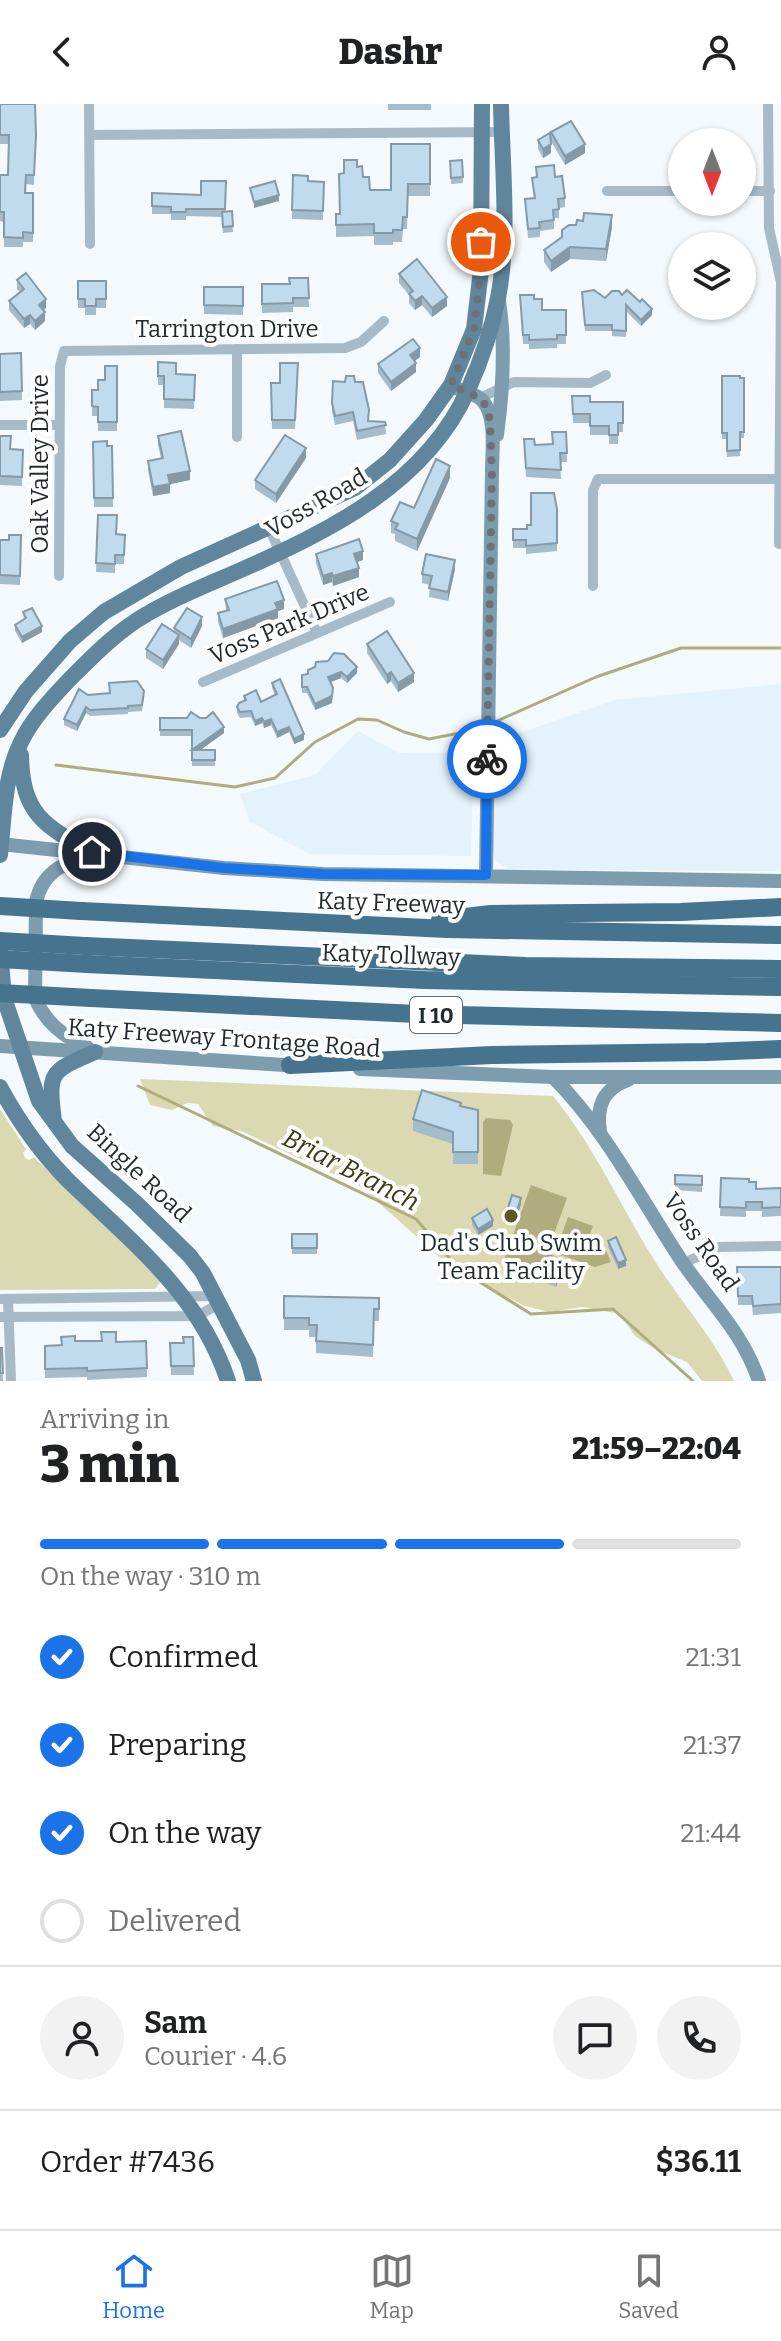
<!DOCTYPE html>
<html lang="en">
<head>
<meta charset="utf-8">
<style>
	:root { --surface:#fff; --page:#f2f2f2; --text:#202124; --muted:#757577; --line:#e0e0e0; --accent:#1a73e8 }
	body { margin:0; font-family:Bitter,serif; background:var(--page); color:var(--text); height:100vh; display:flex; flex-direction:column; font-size:30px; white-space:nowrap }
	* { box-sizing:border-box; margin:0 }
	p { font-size:26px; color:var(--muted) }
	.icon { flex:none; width:44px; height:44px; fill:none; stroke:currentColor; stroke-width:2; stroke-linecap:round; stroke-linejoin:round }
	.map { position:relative; height:1277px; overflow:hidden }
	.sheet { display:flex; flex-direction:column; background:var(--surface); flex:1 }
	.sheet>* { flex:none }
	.needle { width:52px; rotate:180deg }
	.controls { position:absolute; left:668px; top:24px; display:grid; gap:16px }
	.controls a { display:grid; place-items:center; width:88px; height:88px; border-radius:50%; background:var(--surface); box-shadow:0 2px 6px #0004; font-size:40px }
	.pin { position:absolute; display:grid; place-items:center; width:68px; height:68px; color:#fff; margin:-34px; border:4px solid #fff; border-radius:50%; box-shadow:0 2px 8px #0007 }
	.courier { position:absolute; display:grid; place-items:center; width:80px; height:80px; margin:-40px; border:6px solid #1a73e8; border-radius:50%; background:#fff; color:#222; box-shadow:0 2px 10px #0007 }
	.summary em { font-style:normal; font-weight:800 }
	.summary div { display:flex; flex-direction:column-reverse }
	.summary { display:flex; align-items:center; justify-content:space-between; height:136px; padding:0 40px }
	h1 { font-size:52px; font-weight:800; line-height:60px }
	.bar { display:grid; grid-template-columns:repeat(4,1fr); gap:12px 8px; align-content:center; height:96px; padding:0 40px }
	.bar i { height:10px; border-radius:6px; background:var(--line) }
	.bar .on { background:var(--accent) }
	.bar p { grid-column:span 4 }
	.line { display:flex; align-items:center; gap:20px; padding:0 40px; border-top:2px solid var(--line) }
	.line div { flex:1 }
	.round { display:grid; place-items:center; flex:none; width:84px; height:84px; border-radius:42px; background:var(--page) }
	ol { padding:0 40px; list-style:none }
	li { display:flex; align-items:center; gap:24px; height:88px }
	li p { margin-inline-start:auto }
	li .icon { padding:8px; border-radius:50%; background:var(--accent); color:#fff; stroke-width:4 }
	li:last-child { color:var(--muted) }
	li i { width:44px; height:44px; border:4px solid var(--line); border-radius:50% }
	header { display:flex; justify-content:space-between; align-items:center; height:104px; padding:0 40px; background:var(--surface); font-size:36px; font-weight:800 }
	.dock { display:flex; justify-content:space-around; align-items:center; height:112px; border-top:2px solid var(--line); background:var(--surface); font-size:22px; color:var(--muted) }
	.dock a { display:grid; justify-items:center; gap:4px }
	.dock .on { color:var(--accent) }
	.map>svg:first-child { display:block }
</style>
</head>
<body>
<header><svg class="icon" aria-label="back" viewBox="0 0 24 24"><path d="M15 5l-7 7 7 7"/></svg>Dashr<svg class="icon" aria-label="person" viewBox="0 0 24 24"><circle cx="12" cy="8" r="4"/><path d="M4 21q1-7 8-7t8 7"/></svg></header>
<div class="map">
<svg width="781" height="1277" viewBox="0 0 781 1277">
	<rect width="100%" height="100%" fill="#f3f9fc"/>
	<g fill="#e3f2fb">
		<path d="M781,580V767L509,765L496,758L493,750L491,639L615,596Z"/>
		<path d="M358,627L399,649L474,648L471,752L310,750L250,718L240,690L315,671Z"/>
	</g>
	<g fill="#dbd9b1">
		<path d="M140,975L553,992C594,1042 619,1099 653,1154C679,1196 713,1232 734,1277H702L687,1258L655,1245L635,1232L620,1210L582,1203L550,1208L525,1202L454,1166L361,1083L241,1027L213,1022L198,1000L187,999L172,1006L150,1001Z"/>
		<path d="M0,1005L26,1045L23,1049L25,1054L29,1056L34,1053L89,1107L128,1139L161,1177L155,1185L0,1186Z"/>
	</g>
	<g fill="#afac7d">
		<path d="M486,1014L510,1016L513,1021L501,1072L483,1070V1018Z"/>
		<path d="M531,1081L567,1094L539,1172L503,1159Z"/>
		<path d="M568,1113L593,1122L586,1141L597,1145L604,1142L611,1158L595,1163L555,1149Z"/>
	</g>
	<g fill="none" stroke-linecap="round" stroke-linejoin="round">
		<g stroke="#afac7d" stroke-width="3">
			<path d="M497,617L596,573L681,544H781"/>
			<path d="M56,661L235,683L275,674L315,638L358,615L377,616L404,628L429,635L470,627"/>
			<path d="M138,982L416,1115L459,1165L531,1210L613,1205L693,1277"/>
		</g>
		<g stroke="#a6bac7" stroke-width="10">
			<path d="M89,0L90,140"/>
			<path d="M768,0L769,124L781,178L779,440"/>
			<path d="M90,31L502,28"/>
			<path d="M607,87H682"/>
			<path d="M742,87H770"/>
			<path d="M237,245V333"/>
			<path d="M480,294L514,278L590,279L606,271"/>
			<path d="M0,321H59"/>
			<path d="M269,424L317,529"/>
			<path d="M59,472L60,262L64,247L345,244L361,238L384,217"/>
			<path d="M593,482V386L598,375H778"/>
			<path d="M203,578L390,498"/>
			<path d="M684,1159L719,1143L781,1142"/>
			<path d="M0,1195L215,1192"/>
			<path d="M8,1195L11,1277"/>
			<path d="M0,1213L197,1212L219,1200"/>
		</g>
		<g stroke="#7d9cae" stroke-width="14">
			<path d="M458,285C466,288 476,290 482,296C497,312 492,347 492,367L486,771"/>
			<path d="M497,331C503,286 506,241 499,197"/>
			<path d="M0,740L224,764L323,770L781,777"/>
			<path d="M88,750C61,761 42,769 36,798L35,894C46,920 64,932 88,944"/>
			<path d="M0,942L299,962"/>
			<path d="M360,965L553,973H781"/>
			<path d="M553,973C607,1027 641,1096 683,1159C711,1199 743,1229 759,1277"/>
			<path d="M600,1028C596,1002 603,985 628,976"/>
		</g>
		<g stroke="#60869d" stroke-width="16">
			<path d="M0,626L26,587L70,537L104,508L181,463L355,384L390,356L426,316L451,281L474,225L481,166L482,0"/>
			<path d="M21,651C22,710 44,722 92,748"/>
			<path d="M0,751C4,714 4,672 21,638C32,615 51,595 69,576C93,552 117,527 147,510C177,492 209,480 241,466C329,427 426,380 468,286C481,257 492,225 498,194C510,133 502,62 501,0"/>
			<path d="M0,845L4,894L39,997L72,1042L137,1100L190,1152L203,1169L248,1256L254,1277"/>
			<path d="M0,983C20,1020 47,1057 78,1086C139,1144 200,1193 228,1277"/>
			<path d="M54,1017C48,968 49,968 95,948"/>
		</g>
		<g stroke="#46738d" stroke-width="18">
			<path d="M81,807L447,825L781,831"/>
			<path d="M440,816L491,810L681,808L781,803"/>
			<path d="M85,842L525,862L781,865"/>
			<path d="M87,860L425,876L781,883"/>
			<path d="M91,894L416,910L781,919"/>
			<path d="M290,961L492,951L707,948L781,945"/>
		</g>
		<g stroke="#46738d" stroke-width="18">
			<path d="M0,802L81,807"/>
			<path d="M0,837L85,842"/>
			<path d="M0,855L87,860"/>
			<path d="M0,889L91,894"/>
		</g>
	</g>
	<g fill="#a4bccc">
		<path d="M0,0H35L34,81L26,80V89H33V138H23V143H4V118L0,117V71H8L9,40H0Z"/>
		<rect x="388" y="0" width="43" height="6"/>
		<path d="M551,28L585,49L565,61L551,37Z"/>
		<path d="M538,36L551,49L543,54L538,45Z"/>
		<path d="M430,40V92H408L407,125H403L402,138H393V141H374V132L336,133V110H340L344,69L357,63L370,86H391Z"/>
		<path d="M462,56L463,79L451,80L450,57Z"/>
		<path d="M536,63L555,73L565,94V103L559,104V114H554V125L540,127V133L528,134L525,95L534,94L532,74L536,73Z"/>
		<path d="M226,77L225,108L232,107L233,128L223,129L222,113L186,112V116H171V110H152V89L201,91Z"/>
		<path d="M308,77L324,78L323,116L292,115V106Z"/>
		<path d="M612,123L606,157L570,155L551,168L544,158V146L562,133Z"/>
		<path d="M399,170L447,202L432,213L422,201L415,206L409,199V191L399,179Z"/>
		<path d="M308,174L309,203H293V208L262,209V180H290Z"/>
		<path d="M17,176L46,204L43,206L45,217L35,226L30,220L24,224L9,206V197L20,188L17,185Z"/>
		<path d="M78,177H106V204H96V211H85V204H78Z"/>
		<path d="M204,183H243V211L204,210Z"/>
		<path d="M582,188L605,194L622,191L652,211L641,222L626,207V233L612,232V227H585Z"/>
		<path d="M520,191L534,195L542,206H566V240H557V244L529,245V240H523Z"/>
		<path d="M21,249L22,296L0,297V250Z"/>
		<path d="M420,253L415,257L416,268L391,287L378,269V260Z"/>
		<path d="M158,258L176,270L195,271L194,305L164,304V281H158Z"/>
		<path d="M298,259L295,325H272L271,279H280Z"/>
		<path d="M117,262V327H98V312H92V286H98L105,276Z"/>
		<path d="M722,272L744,274V334H740V352L727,353V335H722Z"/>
		<path d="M333,277L369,317L385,318L386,330L357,336L353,317L335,321L332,308Z"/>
		<path d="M572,292L590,298H623V328H618V340H609V331H590V319H573Z"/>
		<path d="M566,328L567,358H560L561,375L526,373L524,335L535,341L553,340Z"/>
		<path d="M0,332L11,345L23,346L22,382L0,381Z"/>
		<path d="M158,332L190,376L170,380V389L153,392L148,366V357L161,354L158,341Z"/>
		<path d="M93,338L107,342H112L113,403H94Z"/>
		<path d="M306,354L276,399L255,385V376Z"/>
		<path d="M450,374L417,447L395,437V430L391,429V417L414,404Z"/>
		<path d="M557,405V447L526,450V444H513V425H527Z"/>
		<path d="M98,411L117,430L125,431L124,460H115V469L96,468Z"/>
		<path d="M21,431L20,481L0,480V436H9Z"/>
		<path d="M316,450L363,456L357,458L359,473L333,482L332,478L323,481L316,459Z"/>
		<path d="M455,465L448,497L429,493L430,481L422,479V470Z"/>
		<path d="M225,495L284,505L278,507V514L223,534L218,518V509L226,507Z"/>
		<path d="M23,508L42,528L22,539L15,527V521L24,516Z"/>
		<path d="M202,522L191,544L179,536V540L163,565L146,554V545L174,528V524Z"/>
		<path d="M367,540L414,578L398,588L391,577L387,580L367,549Z"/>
		<path d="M315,563L357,569L347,579L341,574L331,578L333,590L332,599L315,606L307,589H302V571L308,570Z"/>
		<path d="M272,579L304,636L294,640L289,628L277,634L271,621L264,624L262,619L255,622L251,613L240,614L237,609V603L244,597V592L261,598L275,591L272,584Z"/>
		<path d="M88,591L144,593L142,607L128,608V610L90,612L86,609L77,627L64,621V615Z"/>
		<path d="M160,614L224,629L200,646H215V662H192V632H160Z"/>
		<path d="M461,1002L478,1006V1060H453V1040L413,1027V1015Z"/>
		<path d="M675,1071L702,1072V1088L675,1086Z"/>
		<path d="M721,1074L749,1078L756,1085L781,1084V1112L762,1113V1107H746V1113L720,1112Z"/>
		<path d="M521,1100L516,1116L507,1113V1107Z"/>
		<path d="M472,1114L493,1122L478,1131L472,1121Z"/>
		<rect x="292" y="1130" width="25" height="20"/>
		<path d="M608,1137L626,1162L618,1165L608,1143Z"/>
		<path d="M563,1162L556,1183L541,1177V1171Z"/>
		<path d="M737,1163H781V1209L753,1211L752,1201H738Z"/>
		<path d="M284,1192L379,1194V1217H374L373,1253L316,1249V1233H309V1226H284Z"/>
		<path d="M193,1233L194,1271H171L170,1239H184Z"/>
		<path d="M75,1237H146L147,1273L87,1276V1273L45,1274V1242L62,1241Z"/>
		<path d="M0,1244H2L3,1277H0Z"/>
	</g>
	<g fill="#8699a6">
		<path d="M551,40V49L543,54V45Z"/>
		<path d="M585,40V49L565,61V52Z"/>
		<path d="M279,91V97L254,104V98Z"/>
		<path d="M612,111V123L606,157V145Z"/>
		<path d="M570,143V155L551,168V157Z"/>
		<path d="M422,192V201L415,206V197Z"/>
		<path d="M447,193V202L432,213V204Z"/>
		<path d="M46,195V204L39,210V201Z"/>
		<path d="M652,205V211L641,222V216Z"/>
		<path d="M45,208V217L35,226V217Z"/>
		<path d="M30,211V220L24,224V215Z"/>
		<path d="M420,244V253L410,260V251Z"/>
		<path d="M416,259V268L391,287V278Z"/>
		<path d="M306,344V354L276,399V390Z"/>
		<path d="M450,362V374L417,447V435Z"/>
		<path d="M190,367V376L170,380V389L153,392V383L168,371Z"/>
		<path d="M363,447V456L354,459V450Z"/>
		<path d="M455,456V465L448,497V488Z"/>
		<path d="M359,464V473L333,482V472Z"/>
		<path d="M332,469V478L323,481V472Z"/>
		<path d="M284,496V505L278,507V514L223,534V525Z"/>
		<path d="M202,513V522L191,544V535Z"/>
		<path d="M42,522V528L22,539V533Z"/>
		<path d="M179,531V540L163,565V556Z"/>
		<path d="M357,563V569L347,579V573Z"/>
		<path d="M341,568V574L328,579V573Z"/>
		<path d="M391,568V577L387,580V571Z"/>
		<path d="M414,569V578L398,588V579Z"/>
		<path d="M333,584L332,599L315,606V600Z"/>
		<path d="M86,603V609L77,627V621Z"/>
		<path d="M262,614V619L255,622V617Z"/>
		<path d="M271,615V621L264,624V618Z"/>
		<path d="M224,623V629L192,652V646Z"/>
		<path d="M289,623V628L277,634V628Z"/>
		<path d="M304,630V636L294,640V635Z"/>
		<path d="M521,1094V1100L516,1116V1110Z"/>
		<path d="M493,1116V1122L478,1131V1125Z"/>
		<path d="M563,1156V1162L556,1183V1176Z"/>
		<path d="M626,1156V1162L618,1165V1159Z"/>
	</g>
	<g fill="#bfdbed" stroke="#8699a6" stroke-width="2">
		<path d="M0,0H35L36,32L34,71H26L25,89H33V129L23,128V134L4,133V108H0V71H8L9,31H0Z"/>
		<path d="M571,17L585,40L565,52L551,28Z"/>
		<path d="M550,29L551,40L543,45L538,36Z"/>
		<path d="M391,40H430V80H408L407,113H403L402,126H393V129H374V120L336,121V110H340L339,70L344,69V56H357V63L362,62L363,73H369L370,86H391Z"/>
		<path d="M462,56L463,73L451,74L450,57Z"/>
		<path d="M554,61L555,73L562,72L565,94L558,95L559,105L553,106L554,116L539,118L540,124L528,125L525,95L535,94L532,74L537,73L536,63Z"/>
		<path d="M293,71L308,72V77L324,78L323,107L292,106Z"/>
		<path d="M201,77H226L225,105H186V108H171V103L152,102V89L201,91Z"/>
		<path d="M275,77L279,91L254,98L250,84Z"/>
		<path d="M232,107L233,122L223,123L222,108Z"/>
		<path d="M584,109L612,111L606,145L570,143L551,157L544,146L562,133V126L569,121H576L577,116L583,117Z"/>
		<path d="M417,155L447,193L432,204L422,192L415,197L409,190L413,187L399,170Z"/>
		<path d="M26,169L46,195L39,201L45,208L35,217L30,211L24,215L9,197L24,185L17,176Z"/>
		<path d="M289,174H308L309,194H293V199L262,200V180H290Z"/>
		<path d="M78,177H106V195H96V202H85V195H78Z"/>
		<path d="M204,183H243V202L204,201Z"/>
		<path d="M594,186L605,194L612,187H619L622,191L627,186L640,198L642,195L652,205L641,216L626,201V227L612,226V221H585L582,188Z"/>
		<path d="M520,191H534V195H542V206H566V231H557V235L529,236V231H523Z"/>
		<path d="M413,235L420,244L410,251L416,259L391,278L378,260Z"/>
		<path d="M21,249L22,287L0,288V250Z"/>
		<path d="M158,258L176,259V270L195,271L194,296L164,295V272H158Z"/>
		<path d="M280,259H298L295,316H272L271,279H280Z"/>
		<path d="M105,262H117V318H98V303L92,302V286H98V276H105Z"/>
		<path d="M346,272H354L355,278H363L369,306L368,317L385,318L386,321L357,327L353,308L335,312L332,299L333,277L345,278Z"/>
		<path d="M722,272H740V274H744V328H740V346L727,347V329H722Z"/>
		<path d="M572,292H590V298H623V319H618V331H609V322H590V310H573Z"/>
		<path d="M181,327L190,367L168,371L170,380L153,383L148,357L163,354L158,332Z"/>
		<path d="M552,328H566L567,349H560L561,366L526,364L524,335H534L535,341L553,340Z"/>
		<path d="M285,331L306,344L276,390L255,376Z"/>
		<path d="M0,332H11L10,345L23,346L22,373L0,372Z"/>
		<path d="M107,337V342H112L113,394H94L93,338Z"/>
		<path d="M436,355L450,362L417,435L395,425L398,420L391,417L400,398L414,404Z"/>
		<path d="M531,389H554L557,405V439L526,442V436H513V425H527V421H531Z"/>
		<path d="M98,411H117L116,430L125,431L124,451H115V460L96,459Z"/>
		<path d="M9,431H21L20,472L0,471V436H9Z"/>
		<path d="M359,435L363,447L354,450L359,464L333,472L332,469L323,472L316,450Z"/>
		<path d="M426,450L455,456L448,488L429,484L432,472L422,470Z"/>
		<path d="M277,477L284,496L275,499L278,505L223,525L218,509L229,506L225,495Z"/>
		<path d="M32,504L42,522L22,533L15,521L26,514L23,508Z"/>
		<path d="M187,504L202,513L191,535L174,524Z"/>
		<path d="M162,520L179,531L163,556L146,545Z"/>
		<path d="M387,527L414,569L398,579L391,568L387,571L367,540Z"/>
		<path d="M334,549L344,550L357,563L347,573L341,568L328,573L333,584L332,592L315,600L307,583H302V571L308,570V566L315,563L316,558L328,557Z"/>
		<path d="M280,575L304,630L294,635L289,623L277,628L271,615L264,618L262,614L255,617L251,607L240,608L237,603L239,599L246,596L244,592L256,586L261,598L277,590L272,579Z"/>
		<path d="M137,577L144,587L142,601L128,602V604L90,606L86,603L77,621L64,615L79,585L88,591L110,589L109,579Z"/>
		<path d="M191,608L200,614H206L213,608L224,623L192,646H215V656H192V626H160V614H187Z"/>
		<path d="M422,986L461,999L460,1002L478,1006V1048H453V1028L413,1015Z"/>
		<path d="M675,1071L702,1072V1081L675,1080Z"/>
		<path d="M721,1074L749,1075V1078H756V1085L781,1084V1103L762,1104V1098H746V1104L720,1103Z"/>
		<path d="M512,1091L521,1094L516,1110L507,1107Z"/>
		<path d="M487,1105L493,1116L478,1125L472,1114Z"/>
		<rect x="292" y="1130" width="25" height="14"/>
		<path d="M616,1133L626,1156L618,1159L608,1137Z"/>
		<path d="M548,1151L563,1156L556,1176L541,1171Z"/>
		<path d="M737,1163H781V1200L753,1202L752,1192H738Z"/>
		<path d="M284,1192L379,1194V1205H374L373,1241L316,1237L317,1221H309V1214H284Z"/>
		<path d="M101,1228H116V1238L146,1237L147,1264L87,1267V1264L45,1265V1242L62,1241L61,1233L75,1232V1237H102Z"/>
		<path d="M183,1233H193L194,1262H171L170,1239H184Z"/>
		<path d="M0,1244H2L3,1269H0Z"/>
	</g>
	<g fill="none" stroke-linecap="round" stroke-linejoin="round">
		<path stroke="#697278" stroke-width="8" stroke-dasharray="0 14.4" d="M481,138V166L474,225L451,281L480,294L488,305L490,319L492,367L487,655"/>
		<path stroke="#1a73e8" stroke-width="10" d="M92,748L224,764L323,770L486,771L487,655"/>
	</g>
	<circle fill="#5c5825" stroke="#fff" stroke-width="3" cx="511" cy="1112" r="8"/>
	<g text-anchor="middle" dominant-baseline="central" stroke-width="8" stroke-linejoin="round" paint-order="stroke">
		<rect fill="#fff" stroke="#626a6f" stroke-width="2" x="410" y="893" width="52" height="36" rx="6"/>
		<g font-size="22" font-weight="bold" fill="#1f2a31">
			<text x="436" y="911">I 10</text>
		</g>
		<g font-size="24" fill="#1f2a31" stroke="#fff">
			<text x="227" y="225">Tarrington Drive</text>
			<text transform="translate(40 360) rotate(-90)">Oak Valley Drive</text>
			<text transform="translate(316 399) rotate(-30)">Voss Road</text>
			<text transform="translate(289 520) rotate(-23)">Voss Park Drive</text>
			<text transform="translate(391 799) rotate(2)">Katy Freeway</text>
			<text transform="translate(391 851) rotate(2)">Katy Tollway</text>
			<text transform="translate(224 934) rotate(4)">Katy Freeway Frontage Road</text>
			<text transform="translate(139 1069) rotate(43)">Bingle Road</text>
			<text transform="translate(701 1138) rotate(55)">Voss Road</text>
		</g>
		<g font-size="24" fill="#1f2a31" stroke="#fff">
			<text x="511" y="1139">Dad's Club Swim<tspan x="511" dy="28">Team Facility</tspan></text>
		</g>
		<g font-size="26" font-style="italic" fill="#3e3a14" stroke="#fff">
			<text transform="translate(351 1066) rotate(27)">Briar Branch</text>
		</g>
	</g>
</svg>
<div class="controls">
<a><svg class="needle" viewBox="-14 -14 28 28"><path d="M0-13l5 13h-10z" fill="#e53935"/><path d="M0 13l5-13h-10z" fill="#757577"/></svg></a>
<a><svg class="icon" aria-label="layers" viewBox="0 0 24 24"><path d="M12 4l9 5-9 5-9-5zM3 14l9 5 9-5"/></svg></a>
</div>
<div class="pin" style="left:481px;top:138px;background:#ea580c"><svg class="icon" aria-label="bag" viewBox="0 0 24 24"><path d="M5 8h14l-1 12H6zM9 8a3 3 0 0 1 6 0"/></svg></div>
<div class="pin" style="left:92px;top:748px;background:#1f2937"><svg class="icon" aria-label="home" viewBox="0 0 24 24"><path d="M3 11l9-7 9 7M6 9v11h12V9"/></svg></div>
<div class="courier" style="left:487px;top:655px"><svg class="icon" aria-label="bike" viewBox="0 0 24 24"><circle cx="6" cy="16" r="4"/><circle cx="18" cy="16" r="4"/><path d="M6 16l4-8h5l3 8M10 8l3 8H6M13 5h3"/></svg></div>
</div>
<section class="sheet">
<div class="summary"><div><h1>3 min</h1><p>Arriving in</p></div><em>21:59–22:04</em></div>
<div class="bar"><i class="on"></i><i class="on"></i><i class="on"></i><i></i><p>On the way · 310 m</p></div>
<ol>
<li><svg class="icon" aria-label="check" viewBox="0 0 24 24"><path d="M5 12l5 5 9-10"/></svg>Confirmed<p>21:31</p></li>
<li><svg class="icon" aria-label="check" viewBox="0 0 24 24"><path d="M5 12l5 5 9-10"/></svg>Preparing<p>21:37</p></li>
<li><svg class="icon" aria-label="check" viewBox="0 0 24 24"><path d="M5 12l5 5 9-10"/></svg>On the way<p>21:44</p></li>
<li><i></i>Delivered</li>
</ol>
<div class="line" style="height:144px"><a class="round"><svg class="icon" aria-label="person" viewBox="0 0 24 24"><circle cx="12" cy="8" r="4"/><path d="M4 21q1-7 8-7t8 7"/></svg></a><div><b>Sam</b><p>Courier · 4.6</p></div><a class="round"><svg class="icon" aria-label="chat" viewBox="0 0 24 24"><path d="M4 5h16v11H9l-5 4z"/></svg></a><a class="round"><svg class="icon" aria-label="phone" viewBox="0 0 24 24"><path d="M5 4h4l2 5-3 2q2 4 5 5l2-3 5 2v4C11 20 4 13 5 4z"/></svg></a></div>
<div class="line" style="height:104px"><div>Order #7436</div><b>$36.11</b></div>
</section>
<nav class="dock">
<a class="on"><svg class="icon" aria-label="home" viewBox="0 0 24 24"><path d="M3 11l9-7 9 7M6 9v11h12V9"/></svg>Home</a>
<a><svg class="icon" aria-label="map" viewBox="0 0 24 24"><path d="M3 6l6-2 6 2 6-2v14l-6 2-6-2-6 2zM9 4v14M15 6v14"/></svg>Map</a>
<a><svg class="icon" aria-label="saved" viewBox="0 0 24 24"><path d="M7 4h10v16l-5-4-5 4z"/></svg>Saved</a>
</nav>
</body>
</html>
